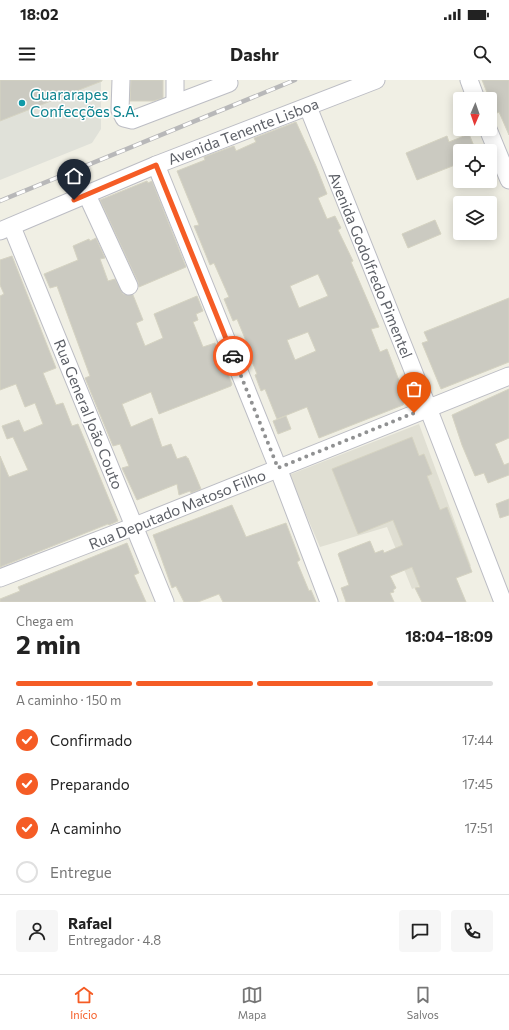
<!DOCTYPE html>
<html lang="pt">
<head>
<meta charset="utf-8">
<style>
	:root { --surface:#fff; --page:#f6f6f6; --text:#222; --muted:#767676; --line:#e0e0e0; --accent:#f55c25 }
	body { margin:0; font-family:Commissioner,sans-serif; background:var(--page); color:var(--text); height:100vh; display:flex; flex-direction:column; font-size:15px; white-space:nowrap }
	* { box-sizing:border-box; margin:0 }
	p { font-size:13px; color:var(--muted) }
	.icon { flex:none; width:22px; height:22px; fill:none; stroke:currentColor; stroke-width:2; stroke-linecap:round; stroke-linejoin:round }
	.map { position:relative; height:522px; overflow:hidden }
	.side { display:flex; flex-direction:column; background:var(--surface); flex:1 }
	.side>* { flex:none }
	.needle { width:26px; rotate:182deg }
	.tools { position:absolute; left:453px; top:12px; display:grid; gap:8px }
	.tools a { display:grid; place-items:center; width:44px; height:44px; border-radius:4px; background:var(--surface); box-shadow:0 2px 10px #0003; font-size:20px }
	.pin { position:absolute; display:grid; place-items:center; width:34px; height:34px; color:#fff; margin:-41px -17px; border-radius:50% 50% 50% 0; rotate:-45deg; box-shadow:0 0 4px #0007 }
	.pin .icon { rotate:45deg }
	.courier { position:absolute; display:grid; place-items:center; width:40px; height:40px; margin:-20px; border:3px solid #f55c25; border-radius:50%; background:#fff; color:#222; box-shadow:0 1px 5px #0007 }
	.summary em { font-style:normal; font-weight:700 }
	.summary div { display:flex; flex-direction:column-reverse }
	.summary { display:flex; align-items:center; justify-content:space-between; height:68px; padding:0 16px }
	h1 { font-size:26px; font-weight:700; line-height:30px }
	.bar { display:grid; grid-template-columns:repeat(4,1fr); gap:6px 4px; align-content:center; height:48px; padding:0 16px }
	.bar i { height:5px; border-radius:3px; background:var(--line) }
	.bar .selected { background:var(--accent) }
	.bar p { grid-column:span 4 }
	.line { display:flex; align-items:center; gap:10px; padding:0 16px; border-top:1px solid var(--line) }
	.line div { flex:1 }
	.round { display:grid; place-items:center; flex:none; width:42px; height:42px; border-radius:4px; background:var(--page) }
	ol { padding:0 16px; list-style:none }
	li { display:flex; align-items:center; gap:12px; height:44px }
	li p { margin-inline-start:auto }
	li .icon { padding:4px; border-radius:50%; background:var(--accent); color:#fff; stroke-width:4 }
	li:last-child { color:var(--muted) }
	li i { width:22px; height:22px; border:2px solid var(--line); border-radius:50% }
	.status { display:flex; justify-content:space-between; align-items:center; height:28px; padding:0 20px; background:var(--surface); direction:ltr }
	.status svg { height:11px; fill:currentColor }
	header { display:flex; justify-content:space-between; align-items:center; height:52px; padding:0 16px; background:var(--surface); font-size:18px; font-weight:700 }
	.tab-bar { display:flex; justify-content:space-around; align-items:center; height:56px; border-top:1px solid var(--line); background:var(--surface); font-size:11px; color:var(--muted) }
	.tab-bar a { display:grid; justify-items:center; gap:2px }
	.tab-bar .selected { color:var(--accent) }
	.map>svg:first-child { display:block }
</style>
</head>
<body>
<div class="status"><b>18:02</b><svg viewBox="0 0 49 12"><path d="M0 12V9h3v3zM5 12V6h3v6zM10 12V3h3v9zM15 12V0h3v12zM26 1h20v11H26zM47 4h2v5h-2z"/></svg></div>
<header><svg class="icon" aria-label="menu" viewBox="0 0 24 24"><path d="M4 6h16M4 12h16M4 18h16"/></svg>Dashr<svg class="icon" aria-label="search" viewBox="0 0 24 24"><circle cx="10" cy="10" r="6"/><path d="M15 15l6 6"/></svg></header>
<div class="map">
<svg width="509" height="522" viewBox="0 0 509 522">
	<rect width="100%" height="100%" fill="#f0efe4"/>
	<path fill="#e0e1d9" d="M0,0H101V49L92,63L0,100Z"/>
	<path fill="#e0dfd3" d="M419,344L471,486L412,509L387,447L320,467L289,395Z"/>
	<g fill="#cbcac1" stroke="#d5d3c2" fill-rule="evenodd">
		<path d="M0,0H102V1L0,41Z"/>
		<path d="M131,0H163V18L153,21H130Z"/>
		<path d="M482,0H509V55L499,32L497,33L493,25H492Z"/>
		<path d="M296,42L316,86L327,114L318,118L327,139L335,136L341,148L338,150L353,181L351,182L379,247L371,249L380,272L387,269L406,319L403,325L319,358L307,327L277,339L265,309L261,311L255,295L257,294L249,274L251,273L237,239L233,241L224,219L229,217L214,183L210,185L199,158L194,146L199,145L177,91L205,80L204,77L234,66L236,71L256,62L254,58ZM318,194L328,216L299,228L290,206ZM308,252L316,271L295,280L287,260Z"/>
		<path d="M469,54L476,71H460V83L417,100L406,73L447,56L449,62Z"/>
		<path d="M147,101L148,103L152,101L186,187L139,207L138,202L100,120Z"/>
		<path d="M435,140L441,154L408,168L402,154Z"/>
		<path d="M96,158L105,178L100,179L108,201L115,199L123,214L133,215L143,240L136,243L145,266L163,258L154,234L197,216L203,231L196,234L198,240L193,242L203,267L215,263L232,304L231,306L159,334L151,312L122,324L131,347L152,338L162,367L171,364L177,379L186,376L187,378H188L201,409L191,413L190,411L179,415L177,404L137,420L122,388L129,386L120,364L113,366L85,298L90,296L57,206L50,208L44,194L78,180L73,166L89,159L90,161Z"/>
		<path d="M12,176L56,288L43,293L56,325L63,323L72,346L78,344L118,441L109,445L108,444L0,487V376L9,397L28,390L13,357L7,359L2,346L19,340L24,352L43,344L35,323L25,327L16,304L0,310V216L4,214L0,205V180Z"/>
		<path d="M509,218V282L441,309L422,263L428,261L424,252Z"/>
		<path d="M509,309V358L495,364L504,385L509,383V395L488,403L484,393L475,396L462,365L452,335Z"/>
		<path d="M286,336L291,349L278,354L273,341Z"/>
		<path d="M412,357L419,376L424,374L432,394L427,396L440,430L447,427L472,492L456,498L466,522H422L415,508L420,507L412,487L390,496L396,508L393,510L394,512L390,513L394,522H346L341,508L349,505L338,474L339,473L370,461L375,473L383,470L384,473L403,465L393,440L358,454L332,389Z"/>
		<path d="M509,419V435L500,438L496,424Z"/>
		<path d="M232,425L246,457L286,443L300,480L297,482L309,511L311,510L316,522H223L219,514L198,522H184L176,506L172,508L153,455Z"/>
		<path d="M127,463L139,493L134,495L146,522H0V519L20,511L18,507Z"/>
	</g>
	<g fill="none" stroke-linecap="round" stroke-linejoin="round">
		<defs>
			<g id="minor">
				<path d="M121,0L120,30L124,38L132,40L229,3"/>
				<path d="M469,0L476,19"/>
				<path d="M175,23V0"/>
				<path d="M308,27L428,328L503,522"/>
				<path d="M488,49L509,100"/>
				<path d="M156,85L278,388L329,522"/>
				<path d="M87,115L129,206"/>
				<path d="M12,147L165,522"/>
				<path d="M0,151L156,85L376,0"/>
				<path d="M0,498L135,446L509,296"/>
			</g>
		</defs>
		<use href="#minor" stroke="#bcbdc4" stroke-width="19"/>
		<use href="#minor" stroke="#fff" stroke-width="17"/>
		<defs>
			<path id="rail" d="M0,121L295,0"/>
		</defs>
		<use href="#rail" stroke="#b8b8b9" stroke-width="4.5"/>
		<use href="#rail" stroke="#fff" stroke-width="3" stroke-dasharray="9" stroke-linecap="butt"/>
	</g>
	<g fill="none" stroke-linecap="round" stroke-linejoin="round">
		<path stroke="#909192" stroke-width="4" stroke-dasharray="0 7.2" d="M233,276L278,388L414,333"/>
		<path stroke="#f55c25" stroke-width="5" d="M74,120L156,85L233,276"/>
	</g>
	<circle fill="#0f9aa8" stroke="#fff" stroke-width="1.5" cx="22" cy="23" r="4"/>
	<g text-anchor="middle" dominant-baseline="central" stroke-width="3" stroke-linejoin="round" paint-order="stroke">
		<g font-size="15" fill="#0d838f" stroke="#fff" text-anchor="start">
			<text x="30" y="14">Guararapes<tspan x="30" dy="17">Confecções S.A.</tspan></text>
		</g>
		<g font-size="15" fill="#5c5f66" stroke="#fff">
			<text transform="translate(243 51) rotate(-21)">Avenida Tenente Lisboa</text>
			<text transform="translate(371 185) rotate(68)">Avenida Godolfredo Pimentel</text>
			<text transform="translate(89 334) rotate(68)">Rua General João Couto</text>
			<text transform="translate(177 429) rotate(-22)">Rua Deputado Matoso Filho</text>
		</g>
	</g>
</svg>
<div class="tools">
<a><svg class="needle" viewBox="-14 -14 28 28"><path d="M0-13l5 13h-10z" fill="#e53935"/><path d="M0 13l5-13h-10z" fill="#767676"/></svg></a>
<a><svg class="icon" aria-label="locate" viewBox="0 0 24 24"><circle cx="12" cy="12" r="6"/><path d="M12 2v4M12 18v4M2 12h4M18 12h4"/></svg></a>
<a><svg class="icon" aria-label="layers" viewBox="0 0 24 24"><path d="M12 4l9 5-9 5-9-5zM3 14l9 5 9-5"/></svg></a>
</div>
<div class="pin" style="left:414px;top:333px;background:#ea580c"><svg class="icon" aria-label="bag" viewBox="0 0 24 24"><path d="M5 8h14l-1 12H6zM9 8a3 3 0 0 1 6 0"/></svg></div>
<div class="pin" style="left:74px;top:120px;background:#1f2937"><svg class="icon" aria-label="home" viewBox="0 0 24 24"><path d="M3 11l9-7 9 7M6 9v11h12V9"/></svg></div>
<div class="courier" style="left:233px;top:276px"><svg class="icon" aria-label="car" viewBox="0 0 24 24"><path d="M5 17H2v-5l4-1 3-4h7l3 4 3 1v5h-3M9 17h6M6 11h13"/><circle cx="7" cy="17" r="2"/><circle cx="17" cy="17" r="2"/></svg></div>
</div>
<section class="side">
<div class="summary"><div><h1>2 min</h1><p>Chega em</p></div><em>18:04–18:09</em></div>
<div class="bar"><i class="selected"></i><i class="selected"></i><i class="selected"></i><i></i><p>A caminho · 150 m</p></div>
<ol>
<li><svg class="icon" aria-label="check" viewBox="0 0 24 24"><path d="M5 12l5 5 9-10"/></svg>Confirmado<p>17:44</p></li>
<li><svg class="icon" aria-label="check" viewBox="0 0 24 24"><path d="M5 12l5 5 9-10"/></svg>Preparando<p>17:45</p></li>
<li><svg class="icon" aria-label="check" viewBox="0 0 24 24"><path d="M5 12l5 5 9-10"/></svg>A caminho<p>17:51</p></li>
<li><i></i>Entregue</li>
</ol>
<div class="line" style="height:72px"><a class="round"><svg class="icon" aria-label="person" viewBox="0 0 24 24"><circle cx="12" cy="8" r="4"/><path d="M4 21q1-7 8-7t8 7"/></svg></a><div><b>Rafael</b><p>Entregador · 4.8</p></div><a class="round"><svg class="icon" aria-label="chat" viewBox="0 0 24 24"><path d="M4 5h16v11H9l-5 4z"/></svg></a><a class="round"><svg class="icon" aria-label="phone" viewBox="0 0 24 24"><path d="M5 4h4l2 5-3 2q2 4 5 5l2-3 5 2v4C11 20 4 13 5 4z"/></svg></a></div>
</section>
<nav class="tab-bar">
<a class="selected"><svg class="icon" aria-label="home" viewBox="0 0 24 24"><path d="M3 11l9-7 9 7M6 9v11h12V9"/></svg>Início</a>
<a><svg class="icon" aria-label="map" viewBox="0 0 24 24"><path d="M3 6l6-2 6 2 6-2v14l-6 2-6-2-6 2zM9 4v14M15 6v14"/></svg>Mapa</a>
<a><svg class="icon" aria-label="saved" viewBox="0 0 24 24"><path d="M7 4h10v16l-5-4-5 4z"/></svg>Salvos</a>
</nav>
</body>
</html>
